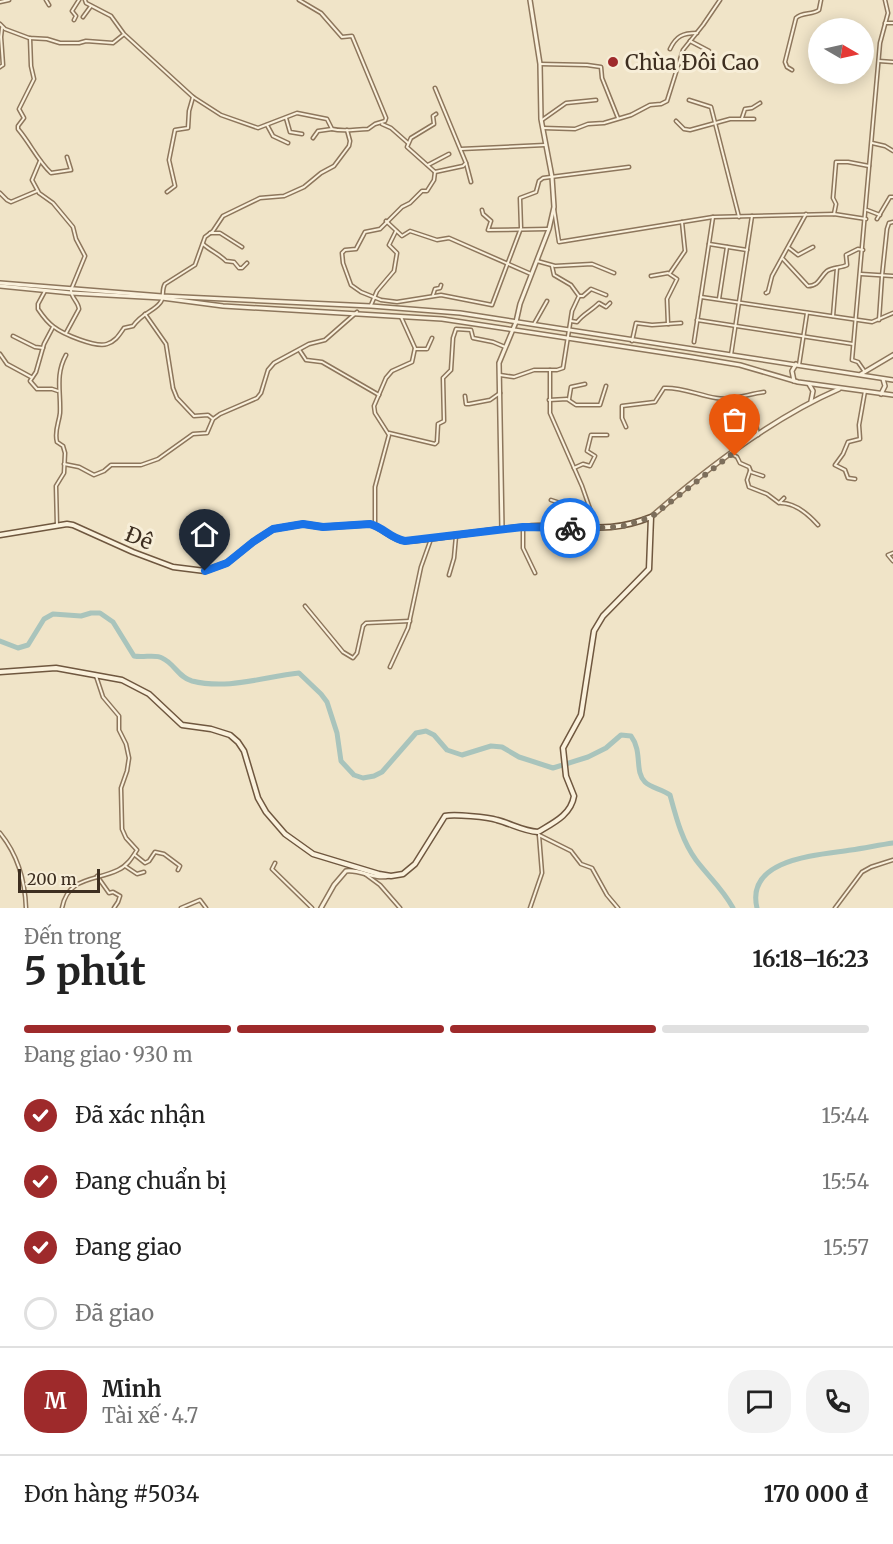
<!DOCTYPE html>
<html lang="vi">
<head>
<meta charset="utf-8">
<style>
	:root { --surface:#fff; --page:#f2f2f2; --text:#222; --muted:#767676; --line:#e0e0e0; --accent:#9e2a2b }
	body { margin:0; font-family:Merriweather,serif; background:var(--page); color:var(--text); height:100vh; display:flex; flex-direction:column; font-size:22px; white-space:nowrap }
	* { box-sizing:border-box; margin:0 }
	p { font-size:20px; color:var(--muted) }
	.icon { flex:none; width:33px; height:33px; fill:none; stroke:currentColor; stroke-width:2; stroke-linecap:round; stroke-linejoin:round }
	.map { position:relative; height:908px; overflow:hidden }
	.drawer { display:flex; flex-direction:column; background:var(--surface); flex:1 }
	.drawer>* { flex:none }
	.needle { width:39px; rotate:99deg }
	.controls { position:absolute; left:808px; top:18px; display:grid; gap:12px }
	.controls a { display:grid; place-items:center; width:66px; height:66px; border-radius:50%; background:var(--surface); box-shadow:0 3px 15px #0003; font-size:30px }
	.scale { position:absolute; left:18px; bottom:15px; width:82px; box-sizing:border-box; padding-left:6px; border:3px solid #3d2e20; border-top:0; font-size:16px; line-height:21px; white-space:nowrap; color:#3d2e20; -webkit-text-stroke:4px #f7eed8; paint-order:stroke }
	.pin { position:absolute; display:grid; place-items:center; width:51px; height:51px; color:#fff; margin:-62px -26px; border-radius:50% 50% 50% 0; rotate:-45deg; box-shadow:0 0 6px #0007 }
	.pin .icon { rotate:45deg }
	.courier { position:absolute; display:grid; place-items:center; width:60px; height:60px; margin:-30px; border:4px solid #1a73e8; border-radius:50%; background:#fff; color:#222; box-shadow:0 2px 8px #0007 }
	.head em { font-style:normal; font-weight:700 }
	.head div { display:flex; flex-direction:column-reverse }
	.head { display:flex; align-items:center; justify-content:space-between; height:102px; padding:0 24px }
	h1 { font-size:39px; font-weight:700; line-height:45px }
	.bar { display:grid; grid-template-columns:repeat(4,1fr); gap:9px 6px; align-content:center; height:72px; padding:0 24px }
	.bar i { height:8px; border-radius:4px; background:var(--line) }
	.bar .selected { background:var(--accent) }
	.bar p { grid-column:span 4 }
	.line { display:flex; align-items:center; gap:15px; padding:0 24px; border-top:2px solid var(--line) }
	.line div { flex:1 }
	.round { display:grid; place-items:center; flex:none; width:63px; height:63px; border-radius:24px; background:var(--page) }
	ol { padding:0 24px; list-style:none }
	li { display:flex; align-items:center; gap:18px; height:66px }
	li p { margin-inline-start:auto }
	li .icon { padding:6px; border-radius:50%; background:var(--accent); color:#fff; stroke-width:4 }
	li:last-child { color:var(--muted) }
	li i { width:33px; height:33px; border:3px solid var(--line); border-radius:50% }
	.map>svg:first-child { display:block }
</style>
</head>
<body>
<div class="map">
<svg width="893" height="908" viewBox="0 0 893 908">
	<rect width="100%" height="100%" fill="#f0e4c8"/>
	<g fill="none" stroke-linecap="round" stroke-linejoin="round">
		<g stroke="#a9c4bc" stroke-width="5">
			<path d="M0,641L18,648L28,645L44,619L53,614L81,616L91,613H100L113,622L134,656C143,658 156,654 162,658C174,663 178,677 192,681C228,690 263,677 299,673L321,694L327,702L337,733L341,761L354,775L363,778L374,776L382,772L416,733L426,731L434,735L447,750L462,755L491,746L502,747L519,757L553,768L588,757L606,748L621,735L631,736C643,752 634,771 645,782C651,788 662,789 670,795C676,817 682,841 696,860C708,876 723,889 733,908"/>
			<path d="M757,908C745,858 819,855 851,850C865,848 879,845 893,843"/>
		</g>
		<defs>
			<g id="minor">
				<path d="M46,0L49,5"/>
				<path d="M85,0L86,3L111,16L124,34L193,97L221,115L258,128L297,113L327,119L332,129C344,132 356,129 368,129L375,124L385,121L386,118L352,36L342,37L321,13L299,0"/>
				<path d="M0,2L9,0"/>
				<path d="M83,17L91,6"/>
				<path d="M74,20L76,16L72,11L79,0"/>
				<path d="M885,23H893"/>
				<path d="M0,24L5,29L29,38L47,39L60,43H79L86,41L113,43L123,35"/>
				<path d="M30,38L31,66L34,79L19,109L24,118L18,126V129C30,143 38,161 51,173L71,170L67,157"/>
				<path d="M690,41L709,51L708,58"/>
				<path d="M670,49C676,36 683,33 697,33"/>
				<path d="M879,61L893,62"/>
				<path d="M540,64L587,65L601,67L602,78L618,118"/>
				<path d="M0,67L3,65L1,37L2,28"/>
				<path d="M792,70L787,67L785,62L796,18C802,12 812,15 819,10L821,0"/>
				<path d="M435,88L466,163L463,166L435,172L407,147L411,138L434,124L433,116L436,114"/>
				<path d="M689,100L711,107L739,217"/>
				<path d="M286,118L290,132L302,134"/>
				<path d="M742,118L745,109L752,108L760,103"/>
				<path d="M542,120L566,103L596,100"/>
				<path d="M676,121L684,129L690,130L730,119H754"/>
				<path d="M382,124L391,128L408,143"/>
				<path d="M267,125L273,136L288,143"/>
				<path d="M543,128L575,129L588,124L604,123L631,115L650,105L661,104L667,101L683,50L703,25L720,0"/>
				<path d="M313,138L318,131L332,129"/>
				<path d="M872,143L885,146L893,151"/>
				<path d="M461,149L545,145"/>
				<path d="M40,161L32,180L39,193L53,203L73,227L76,239L85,256L71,290C71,298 78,301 79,309L66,333"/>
				<path d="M466,163L471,182"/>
				<path d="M428,165L449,154"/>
				<path d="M435,172L434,180L427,191H422L410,203L402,207L380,229L365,232L356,249L345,250L342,253L343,263L351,285L361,292L381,300L397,302L441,295L492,305L521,228L520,198L536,192L539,181L543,178L629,167"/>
				<path d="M167,192L175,186L169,160L175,130L188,128L189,111L193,97"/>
				<path d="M0,193L7,200L11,202L37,191"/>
				<path d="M554,209L559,242L713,217L834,214L866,219"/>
				<path d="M482,210L483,214L491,221L488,230L548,229"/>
				<path d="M867,210L880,215"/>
				<path d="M834,214L836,204L833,198L836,162H848L869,166"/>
				<path d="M877,219L890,197H893"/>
				<path d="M386,221L402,236L410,231L437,240L449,238L531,274"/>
				<path d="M210,233H220L242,247"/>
				<path d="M203,244C211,251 219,254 226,261L234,262L239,268H242L247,263"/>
				<path d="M709,244L747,250"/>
				<path d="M789,248L798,255L813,247"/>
				<path d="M783,259L808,286C819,286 820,277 827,271C832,267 841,268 847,265L846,255L858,249L863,250"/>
				<path d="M537,261L555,266L592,264L614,273"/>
				<path d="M670,273L685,251L682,222"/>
				<path d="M861,274L893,276"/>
				<path d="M651,276L668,273L677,279L667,299L668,324"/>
				<path d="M45,291L38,304V309C42,315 48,323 54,327C63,334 96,348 107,344C116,341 119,335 124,328L133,326C143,312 153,312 160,303C165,298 161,290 165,284L195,265L205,237L213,231L223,216L260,198L284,196L304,187L321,173L334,166L349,146L350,141L347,130"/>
				<path d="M766,293L768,292L772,276L806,214"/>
				<path d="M433,295L435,289L440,288L441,285"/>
				<path d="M579,296H583L591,289L606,295"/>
				<path d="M701,297L872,322L893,313"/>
				<path d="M719,299L727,247"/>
				<path d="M371,305L377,291L394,271L397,253L389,245L396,231"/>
				<path d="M145,314L166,344L173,388L177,398L194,416L208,415L213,419"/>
				<path d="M833,316L837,268"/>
				<path d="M697,320L853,344"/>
				<path d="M879,320L882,276L887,229L889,223L893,222"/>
				<path d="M571,321L577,322C583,314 591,311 599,303L606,307L610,303"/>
				<path d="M534,324L547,301"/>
				<path d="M53,327L44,344L36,372L30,381L37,389H52L58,391"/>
				<path d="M13,336L35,347L43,348"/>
				<path d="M632,341L636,323L652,325L681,323"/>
				<path d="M694,342L713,217"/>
				<path d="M415,349H427L432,338"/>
				<path d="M300,351L306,360L322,362L379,395"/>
				<path d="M0,354L7,364L31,377"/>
				<path d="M731,355L752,216"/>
				<path d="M799,365L807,313"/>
				<path d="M550,370V413L582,486L596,526"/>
				<path d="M865,372L858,362L852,360L880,43L888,13L885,0"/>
				<path d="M500,375L514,377L534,370H557L563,368L572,311L579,296L571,285L554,275L552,266"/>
				<path d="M465,396L466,404H469L490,400L500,393"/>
				<path d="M741,397L746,413L754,412L758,435"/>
				<path d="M569,399L571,387L585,384"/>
				<path d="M549,400L567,399L576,405H600L606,386"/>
				<path d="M626,427L622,418V406L655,402L664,388C681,387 698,395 716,398C732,401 748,394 764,392"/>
				<path d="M389,433L435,444L437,442L438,424L444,421L443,378L451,370L453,338L456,329L471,330L473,338L493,342L505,347"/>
				<path d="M732,454L737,457L740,463L749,467L751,472L763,476"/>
				<path d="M64,464L79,467L94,475L104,471L111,465H141L158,459L193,434L207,433L213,419L220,414L257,398L261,393L268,370L274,363L309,344L325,340L357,312"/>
				<path d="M574,468L583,464L590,466L595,456L587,451L591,435H607"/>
				<path d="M750,471L747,480L749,487L767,494L779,503L784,498"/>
				<path d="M855,479L848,478L845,470L835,465L843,454L848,442L860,439L859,425L865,391"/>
				<path d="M551,500L560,503L565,516L566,525"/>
				<path d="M781,503C795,503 809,515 818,525"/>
				<path d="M375,525V487L389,435L375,413L374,406L386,378L392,371L412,362L415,348L401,317"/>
				<path d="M57,526L56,486L64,473L65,453L63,446L57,442C54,431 59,423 60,413C61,392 55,375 66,355"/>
				<path d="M523,527V548L535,573"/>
				<path d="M893,553L888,555L893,561"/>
				<path d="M449,575L454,558L456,536"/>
				<path d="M305,606L343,652L353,658L357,653L363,626L366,623L410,621"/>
				<path d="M390,667L408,628L421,567L431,539"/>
				<path d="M0,833C18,855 25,880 26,908"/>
				<path d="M539,835L571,851L581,864L592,868L607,895L618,908"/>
				<path d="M135,855L145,863L149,861L155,852L164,854L180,866L178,870"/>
				<path d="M275,863L272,869L312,908"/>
				<path d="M125,866L137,874L144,872"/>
				<path d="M365,874L380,885L400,908"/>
				<path d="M97,876L109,893L113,892L120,896L118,902L114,908"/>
				<path d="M62,908C68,876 96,881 118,870C127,866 132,858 137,850L126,838L122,829L121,788L127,771L129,758L126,744L119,730V716L103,697L96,676"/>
				<path d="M181,908L200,900L206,908"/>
				<path d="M530,908L542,873L539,835"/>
				<path d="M835,908L862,872L871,867L893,860"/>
			</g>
			<g id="tertiary">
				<path d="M0,283L162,296L371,306L460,313L893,380"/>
				<path d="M0,286L71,293L162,298L223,306L442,319L692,357L740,365L798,382L893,395"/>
				<path d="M861,374L893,355"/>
				<path d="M794,381L792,371L796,364"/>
				<path d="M809,384L813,391L811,401"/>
				<path d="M881,394L885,386L883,379"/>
				<path d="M651,517C706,469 772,418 839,389"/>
				<path d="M502,529L499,363L516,322L520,304L549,229L554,207L552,177L541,119L540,64L530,0"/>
				<path d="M321,908L334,885L346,871C361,869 374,880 389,876"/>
			</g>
			<path id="secondary" d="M0,535L67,524L73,525L133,552L173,567L205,571L227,563L253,542L273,529L303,524L323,527L370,524C383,528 391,539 405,541C449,538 493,528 538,526C581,524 607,535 651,517L649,569L603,616L594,631L581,715L563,748L566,776L574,796C571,815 553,823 538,832C523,831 512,824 497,820C488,817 454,814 445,816L415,864L403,874L391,876L379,874L313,854L285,834L266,812L258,798L244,751L238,742L230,735L211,729L182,725L149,694L122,680L56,668L0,672"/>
		</defs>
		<use href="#minor" stroke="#8d765c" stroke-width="5"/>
		<use href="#tertiary" stroke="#8d765c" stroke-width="6"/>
		<use href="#secondary" stroke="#6f573f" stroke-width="7"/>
		<use href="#minor" stroke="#faf1dc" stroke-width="2"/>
		<use href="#tertiary" stroke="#faf1dc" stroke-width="3"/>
		<use href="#secondary" stroke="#faf1dc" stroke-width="4"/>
	</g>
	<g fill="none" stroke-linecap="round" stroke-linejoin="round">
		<path stroke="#7c6e5b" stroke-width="6" stroke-dasharray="0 10.8" d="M570,528L589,529L623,526L651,517L732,454L735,456"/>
		<path stroke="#1a73e8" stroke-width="8" d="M205,571L227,563L253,542L273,529L303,524L323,527L370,524C383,527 391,539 405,541L523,527L570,528"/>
	</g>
	<circle fill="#9e2a2b" stroke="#f7eed8" stroke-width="2" cx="613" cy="62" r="6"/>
	<g text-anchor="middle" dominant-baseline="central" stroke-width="6" stroke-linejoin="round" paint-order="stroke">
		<g font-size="21" fill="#3d2e20" stroke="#f7eed8" text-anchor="start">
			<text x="625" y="62">Chùa Đôi Cao</text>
		</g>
		<g font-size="21" fill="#3d2e20" stroke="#f7eed8">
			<text transform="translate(139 538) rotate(22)">Đê</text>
		</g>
	</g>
</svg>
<div class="controls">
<a><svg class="needle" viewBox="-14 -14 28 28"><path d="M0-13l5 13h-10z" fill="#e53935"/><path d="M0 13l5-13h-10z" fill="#767676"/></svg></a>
</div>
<div class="scale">200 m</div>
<div class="pin" style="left:735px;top:456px;background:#ea580c"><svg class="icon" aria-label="bag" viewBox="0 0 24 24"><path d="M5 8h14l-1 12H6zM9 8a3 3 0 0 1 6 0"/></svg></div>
<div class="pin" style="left:205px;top:571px;background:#1f2937"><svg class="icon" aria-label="home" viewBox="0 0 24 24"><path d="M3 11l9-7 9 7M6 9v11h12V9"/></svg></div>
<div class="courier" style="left:570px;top:528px"><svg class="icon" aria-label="bike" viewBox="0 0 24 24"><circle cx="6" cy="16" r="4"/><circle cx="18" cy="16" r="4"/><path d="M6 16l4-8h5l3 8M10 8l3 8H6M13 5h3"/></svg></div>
</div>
<section class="drawer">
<div class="head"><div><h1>5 phút</h1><p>Đến trong</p></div><em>16:18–16:23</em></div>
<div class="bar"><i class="selected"></i><i class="selected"></i><i class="selected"></i><i></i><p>Đang giao · 930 m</p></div>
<ol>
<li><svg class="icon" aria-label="check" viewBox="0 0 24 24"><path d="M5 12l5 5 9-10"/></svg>Đã xác nhận<p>15:44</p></li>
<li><svg class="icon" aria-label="check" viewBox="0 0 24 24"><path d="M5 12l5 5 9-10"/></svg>Đang chuẩn bị<p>15:54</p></li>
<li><svg class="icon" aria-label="check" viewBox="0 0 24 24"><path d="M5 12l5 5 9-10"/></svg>Đang giao<p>15:57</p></li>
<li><i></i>Đã giao</li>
</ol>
<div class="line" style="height:108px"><b class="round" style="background:var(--accent);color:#fff">M</b><div><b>Minh</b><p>Tài xế · 4.7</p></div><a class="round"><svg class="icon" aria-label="chat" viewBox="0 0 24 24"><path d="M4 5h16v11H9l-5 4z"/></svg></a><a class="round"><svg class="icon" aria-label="phone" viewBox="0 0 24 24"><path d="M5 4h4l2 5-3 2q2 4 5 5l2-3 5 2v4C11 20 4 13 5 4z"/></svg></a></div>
<div class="line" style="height:78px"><div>Đơn hàng #5034</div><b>170 000 ₫</b></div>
</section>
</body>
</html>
